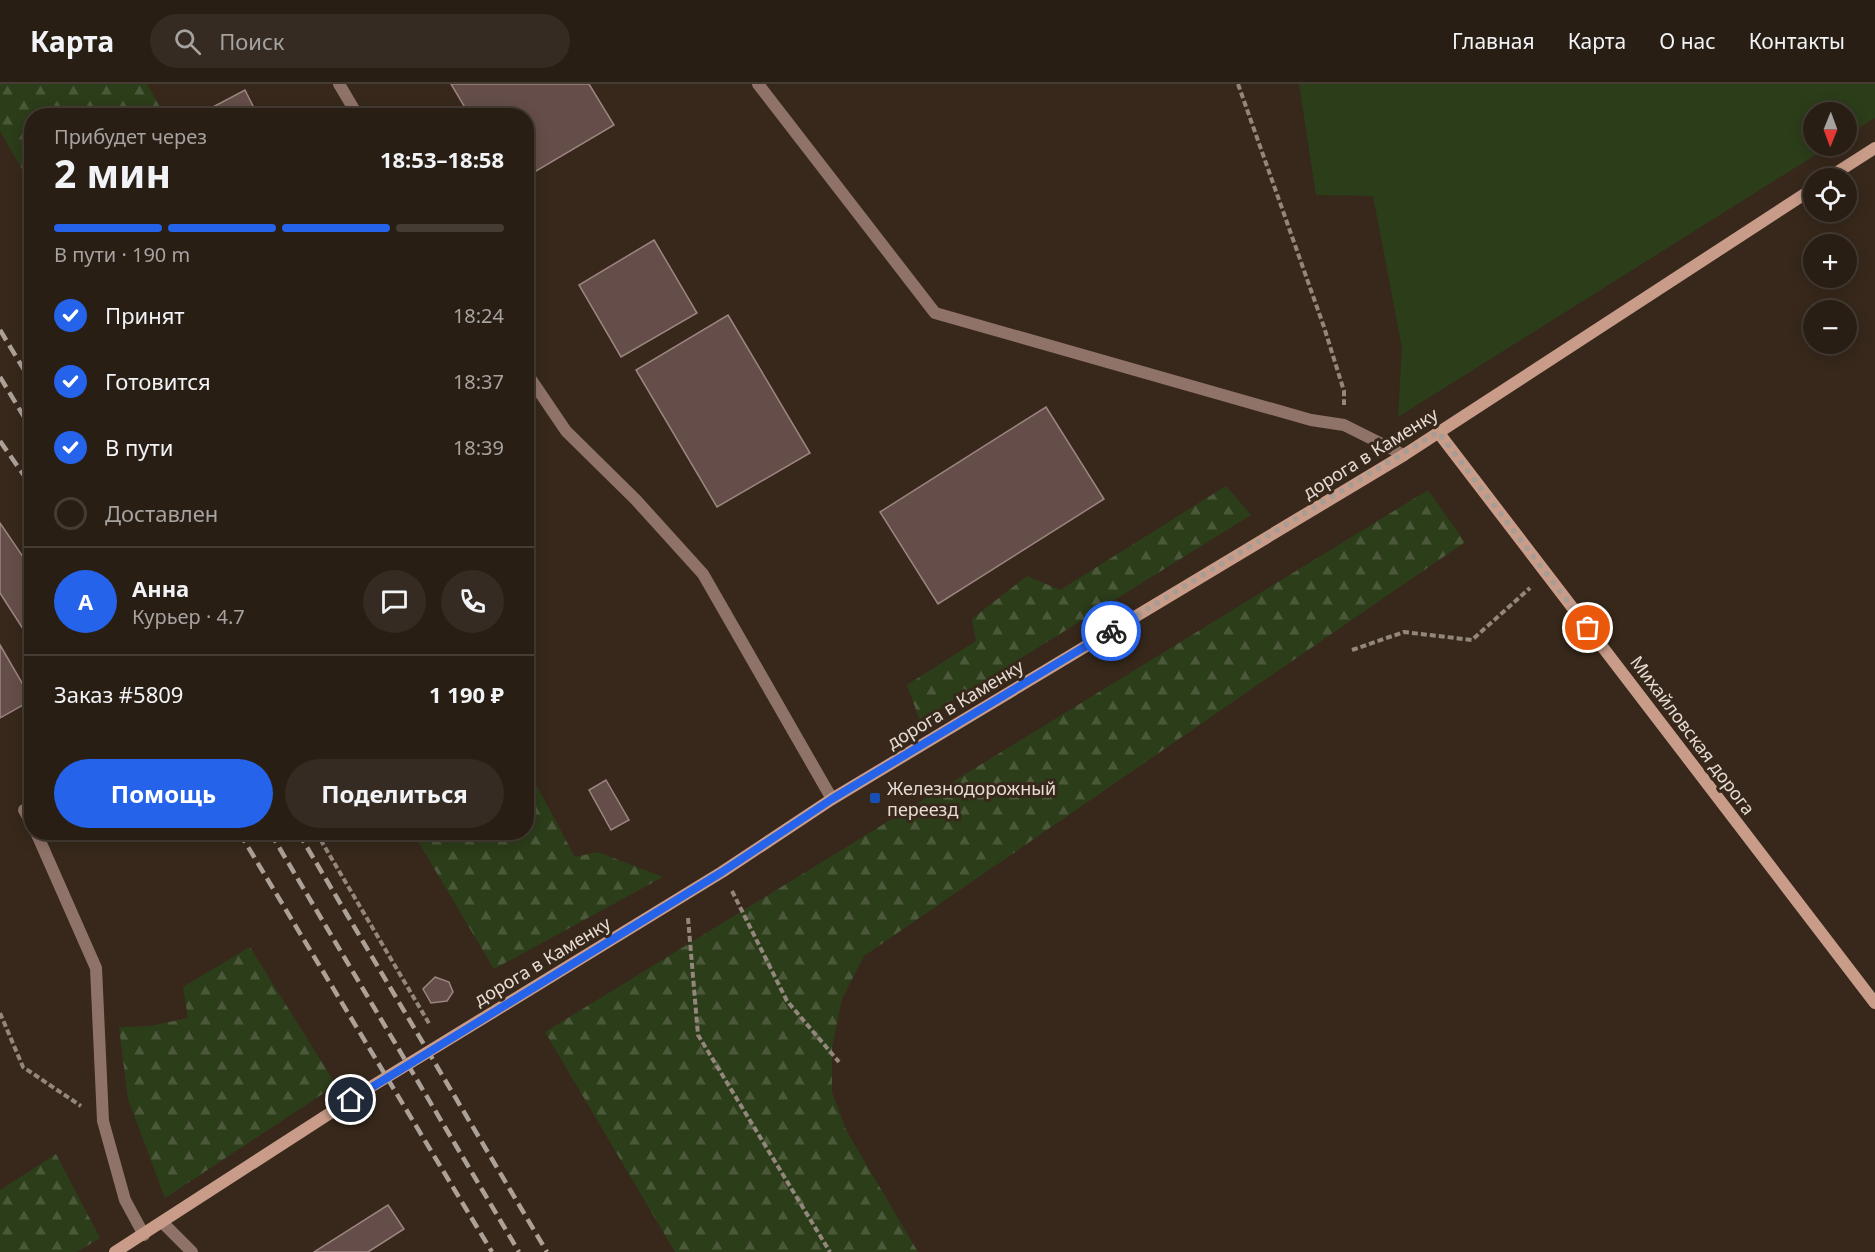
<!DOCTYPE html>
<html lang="ru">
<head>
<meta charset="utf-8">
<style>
	:root { --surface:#291e14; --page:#352b22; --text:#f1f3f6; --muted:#a5a2a0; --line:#453c34; --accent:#2563eb }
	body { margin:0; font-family:"Noto Sans",sans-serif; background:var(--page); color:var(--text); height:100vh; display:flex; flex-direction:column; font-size:22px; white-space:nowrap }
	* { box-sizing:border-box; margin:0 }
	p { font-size:20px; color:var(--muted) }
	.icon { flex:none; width:33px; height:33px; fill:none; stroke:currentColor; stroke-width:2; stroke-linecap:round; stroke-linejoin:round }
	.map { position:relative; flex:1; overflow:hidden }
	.drawer { position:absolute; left:24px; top:24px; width:510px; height:732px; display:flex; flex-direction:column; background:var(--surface); border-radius:24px; box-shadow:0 3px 15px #0003,0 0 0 2px var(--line) }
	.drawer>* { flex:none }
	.needle { width:39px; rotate:181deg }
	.buttons { position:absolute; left:1803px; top:18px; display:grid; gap:12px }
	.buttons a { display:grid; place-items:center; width:54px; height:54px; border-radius:50%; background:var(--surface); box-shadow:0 3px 15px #0003,0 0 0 2px var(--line); font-size:30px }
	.pin { position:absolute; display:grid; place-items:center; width:51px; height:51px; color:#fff; margin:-26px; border:3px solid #fff; border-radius:50%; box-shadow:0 2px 6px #0007 }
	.courier { position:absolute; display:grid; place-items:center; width:60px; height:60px; margin:-30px; border:4px solid #2563eb; border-radius:50%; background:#fff; color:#222; box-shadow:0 2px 8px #0007 }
	.head em { font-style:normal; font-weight:700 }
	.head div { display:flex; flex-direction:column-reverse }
	.head { display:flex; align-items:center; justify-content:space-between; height:102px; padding:0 30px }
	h1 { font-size:39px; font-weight:700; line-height:45px }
	.bar { display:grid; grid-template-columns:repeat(4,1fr); gap:9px 6px; align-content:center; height:72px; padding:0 30px }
	.bar i { height:8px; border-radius:4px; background:var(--line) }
	.bar .on { background:var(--accent) }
	.bar p { grid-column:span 4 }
	.line { display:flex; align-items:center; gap:15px; padding:0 30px; border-top:2px solid var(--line) }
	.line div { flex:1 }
	.round { display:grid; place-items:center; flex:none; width:63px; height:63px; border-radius:32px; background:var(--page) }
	ol { padding:0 30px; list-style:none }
	li { display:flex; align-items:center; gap:18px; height:66px }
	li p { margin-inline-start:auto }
	li .icon { padding:6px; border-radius:50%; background:var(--accent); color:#fff; stroke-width:4 }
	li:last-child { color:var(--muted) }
	li i { width:33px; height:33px; border:3px solid var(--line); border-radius:50% }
	.primary-button { display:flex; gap:12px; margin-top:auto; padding:12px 30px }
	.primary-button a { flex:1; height:69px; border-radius:36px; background:var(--accent); color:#fff; font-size:24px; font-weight:700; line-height:69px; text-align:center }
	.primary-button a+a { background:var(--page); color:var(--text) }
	header { display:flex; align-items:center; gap:36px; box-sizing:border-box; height:84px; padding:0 30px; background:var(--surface); border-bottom:2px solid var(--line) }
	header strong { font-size:28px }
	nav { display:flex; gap:33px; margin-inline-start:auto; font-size:21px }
	.search { width:420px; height:54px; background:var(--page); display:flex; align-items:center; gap:15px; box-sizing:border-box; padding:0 21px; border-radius:33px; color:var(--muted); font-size:22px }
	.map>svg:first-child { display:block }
</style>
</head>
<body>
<header>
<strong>Карта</strong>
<div class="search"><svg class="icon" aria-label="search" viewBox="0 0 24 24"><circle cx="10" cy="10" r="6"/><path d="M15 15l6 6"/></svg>Поиск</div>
<nav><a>Главная</a><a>Карта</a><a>О нас</a><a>Контакты</a></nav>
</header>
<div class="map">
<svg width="1875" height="1168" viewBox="0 0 1875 1168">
	<defs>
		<pattern id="forest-firs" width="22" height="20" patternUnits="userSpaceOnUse" patternTransform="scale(1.5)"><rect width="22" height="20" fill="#2c3d1a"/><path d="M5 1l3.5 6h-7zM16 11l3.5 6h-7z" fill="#4b583a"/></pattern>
	</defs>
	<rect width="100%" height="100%" fill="#37281b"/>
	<path fill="#2c3d1a" d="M1299,0H1875V34L1847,51L1846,28H1814V62H1830L1398,333L1402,264L1373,112L1316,111Z"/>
	<g fill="url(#forest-firs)">
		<path d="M0,0H147L165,31L32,32L31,101L0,47Z"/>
		<path d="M1226,402L1251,431L920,637L907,601L976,557L972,535L1027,492L1060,506Z"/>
		<path d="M1428,406L1465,458L864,872L842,915L832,963V1008L846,1046L918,1168H675L545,948Z"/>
		<path d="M527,684L575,773L598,768L663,793L494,885L413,749L526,748Z"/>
		<path d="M250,863L336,1001L165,1114L128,1015L119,943L150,942L188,934L183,903Z"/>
		<path d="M56,1070L100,1154L77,1168H0V1106Z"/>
	</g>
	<g fill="#654e4a" stroke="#9d8480" stroke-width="1.5">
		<path d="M451,0H589L614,41L526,93V32H470Z"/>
		<path d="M245,6L258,32H196Z"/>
		<path d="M654,156L697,229L621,273L579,201Z"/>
		<path d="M728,231L810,369L717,423L636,286Z"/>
		<path d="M1046,323L1104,415L938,520L880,428Z"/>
		<path d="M0,439L32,486V559L0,509Z"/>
		<path d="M0,561L32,616L0,634Z"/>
		<path d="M606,696L629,736L611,746L589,706Z"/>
		<path d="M435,893L449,898L453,908L447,917L431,919L423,905Z"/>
		<path d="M388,1121L404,1145L368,1168H314Z"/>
	</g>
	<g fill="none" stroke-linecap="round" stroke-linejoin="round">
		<g stroke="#93877c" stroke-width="4" stroke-dasharray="6 3" stroke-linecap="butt">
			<path d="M1238,0L1324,243L1344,307V321"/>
			<path d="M1352,566L1404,548L1472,556L1530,504"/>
			<path d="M316,748L430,941"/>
			<path d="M732,807L787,917L839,978"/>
			<path d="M688,834L698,951L830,1168"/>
			<path d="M0,929L23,983L81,1022"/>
		</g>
		<g stroke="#907368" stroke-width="12">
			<path d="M339,0L358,32"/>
			<path d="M758,0L935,229L1311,336L1344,341L1404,371"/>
			<path d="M526,288L566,347L636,416L703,490L832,715"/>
			<path d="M24,726L32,740"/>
			<path d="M36,748L96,884L103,1037L125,1116L144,1151"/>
			<path d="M163,1139L192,1168"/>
		</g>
		<g stroke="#c99c89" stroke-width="12">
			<path d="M1828,94L1875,64"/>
			<path d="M1438,348L1875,919"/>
			<path d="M115,1168L369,1004L722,788L832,715L1404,371L1814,104"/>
		</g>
		<g stroke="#ada197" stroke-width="4.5" stroke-dasharray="12 6" stroke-linecap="butt">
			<path d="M0,246L32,299"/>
			<path d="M0,293L32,346"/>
			<path d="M0,357L32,403"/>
			<path d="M239,748L492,1168"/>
			<path d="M270,748L519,1168"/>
			<path d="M298,748L547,1168"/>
		</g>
	</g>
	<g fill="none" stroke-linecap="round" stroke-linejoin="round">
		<path stroke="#a99d93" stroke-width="6" stroke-dasharray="0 10.8" d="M1111,547L1438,348L1588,544"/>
		<path stroke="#2563eb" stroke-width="8" d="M351,1016L722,788L832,715L1111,547"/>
	</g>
	<rect fill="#1a4fb4" stroke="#37281b" stroke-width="2" x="869" y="708" width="12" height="12" rx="3"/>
	<g text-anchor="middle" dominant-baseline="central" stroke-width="6" stroke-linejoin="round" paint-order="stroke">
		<g font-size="18" fill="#e6dcd4" stroke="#37281b">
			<text transform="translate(1370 369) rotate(-32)">дорога в Каменку</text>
			<text transform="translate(955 620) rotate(-31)">дорога в Каменку</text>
			<text transform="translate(1693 651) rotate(53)">Михайловская дорога</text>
			<text transform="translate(542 877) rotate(-31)">дорога в Каменку</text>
		</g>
		<g font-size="18" fill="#e6dcd4" stroke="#37281b" text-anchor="start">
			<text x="887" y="704">Железнодорожный<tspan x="887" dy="21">переезд</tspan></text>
		</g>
	</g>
</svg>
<div class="buttons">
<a><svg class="needle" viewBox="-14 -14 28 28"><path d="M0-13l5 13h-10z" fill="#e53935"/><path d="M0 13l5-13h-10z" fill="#a5a2a0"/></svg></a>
<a><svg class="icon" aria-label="locate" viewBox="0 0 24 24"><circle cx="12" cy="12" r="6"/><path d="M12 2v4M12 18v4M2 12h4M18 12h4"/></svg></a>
<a>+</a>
<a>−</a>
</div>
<div class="pin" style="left:1588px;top:544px;background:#ea580c"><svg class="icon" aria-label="bag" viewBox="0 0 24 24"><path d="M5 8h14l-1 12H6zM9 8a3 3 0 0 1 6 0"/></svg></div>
<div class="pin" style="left:351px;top:1016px;background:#1f2937"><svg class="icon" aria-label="home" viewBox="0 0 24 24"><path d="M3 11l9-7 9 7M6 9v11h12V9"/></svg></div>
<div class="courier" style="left:1111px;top:547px"><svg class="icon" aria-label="bike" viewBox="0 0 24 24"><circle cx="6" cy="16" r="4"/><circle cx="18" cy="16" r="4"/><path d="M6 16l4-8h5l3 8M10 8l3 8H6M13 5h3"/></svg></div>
<section class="drawer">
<div class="head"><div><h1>2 мин</h1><p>Прибудет через</p></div><em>18:53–18:58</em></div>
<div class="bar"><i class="on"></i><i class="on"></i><i class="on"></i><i></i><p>В пути · 190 m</p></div>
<ol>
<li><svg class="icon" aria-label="check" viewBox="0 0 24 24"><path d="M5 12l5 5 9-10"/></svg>Принят<p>18:24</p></li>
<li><svg class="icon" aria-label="check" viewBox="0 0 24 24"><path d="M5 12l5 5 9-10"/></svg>Готовится<p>18:37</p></li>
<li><svg class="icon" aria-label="check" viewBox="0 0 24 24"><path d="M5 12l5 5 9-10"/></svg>В пути<p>18:39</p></li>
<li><i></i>Доставлен</li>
</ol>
<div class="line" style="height:108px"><b class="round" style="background:var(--accent);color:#fff">А</b><div><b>Анна</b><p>Курьер · 4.7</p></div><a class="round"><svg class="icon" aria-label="chat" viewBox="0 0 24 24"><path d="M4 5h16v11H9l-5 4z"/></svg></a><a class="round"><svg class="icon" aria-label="phone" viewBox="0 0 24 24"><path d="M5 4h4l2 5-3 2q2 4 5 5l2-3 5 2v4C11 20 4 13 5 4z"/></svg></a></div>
<div class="line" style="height:78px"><div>Заказ #5809</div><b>1 190 ₽</b></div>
<div class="primary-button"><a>Помощь</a><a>Поделиться</a></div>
</section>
</div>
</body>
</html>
